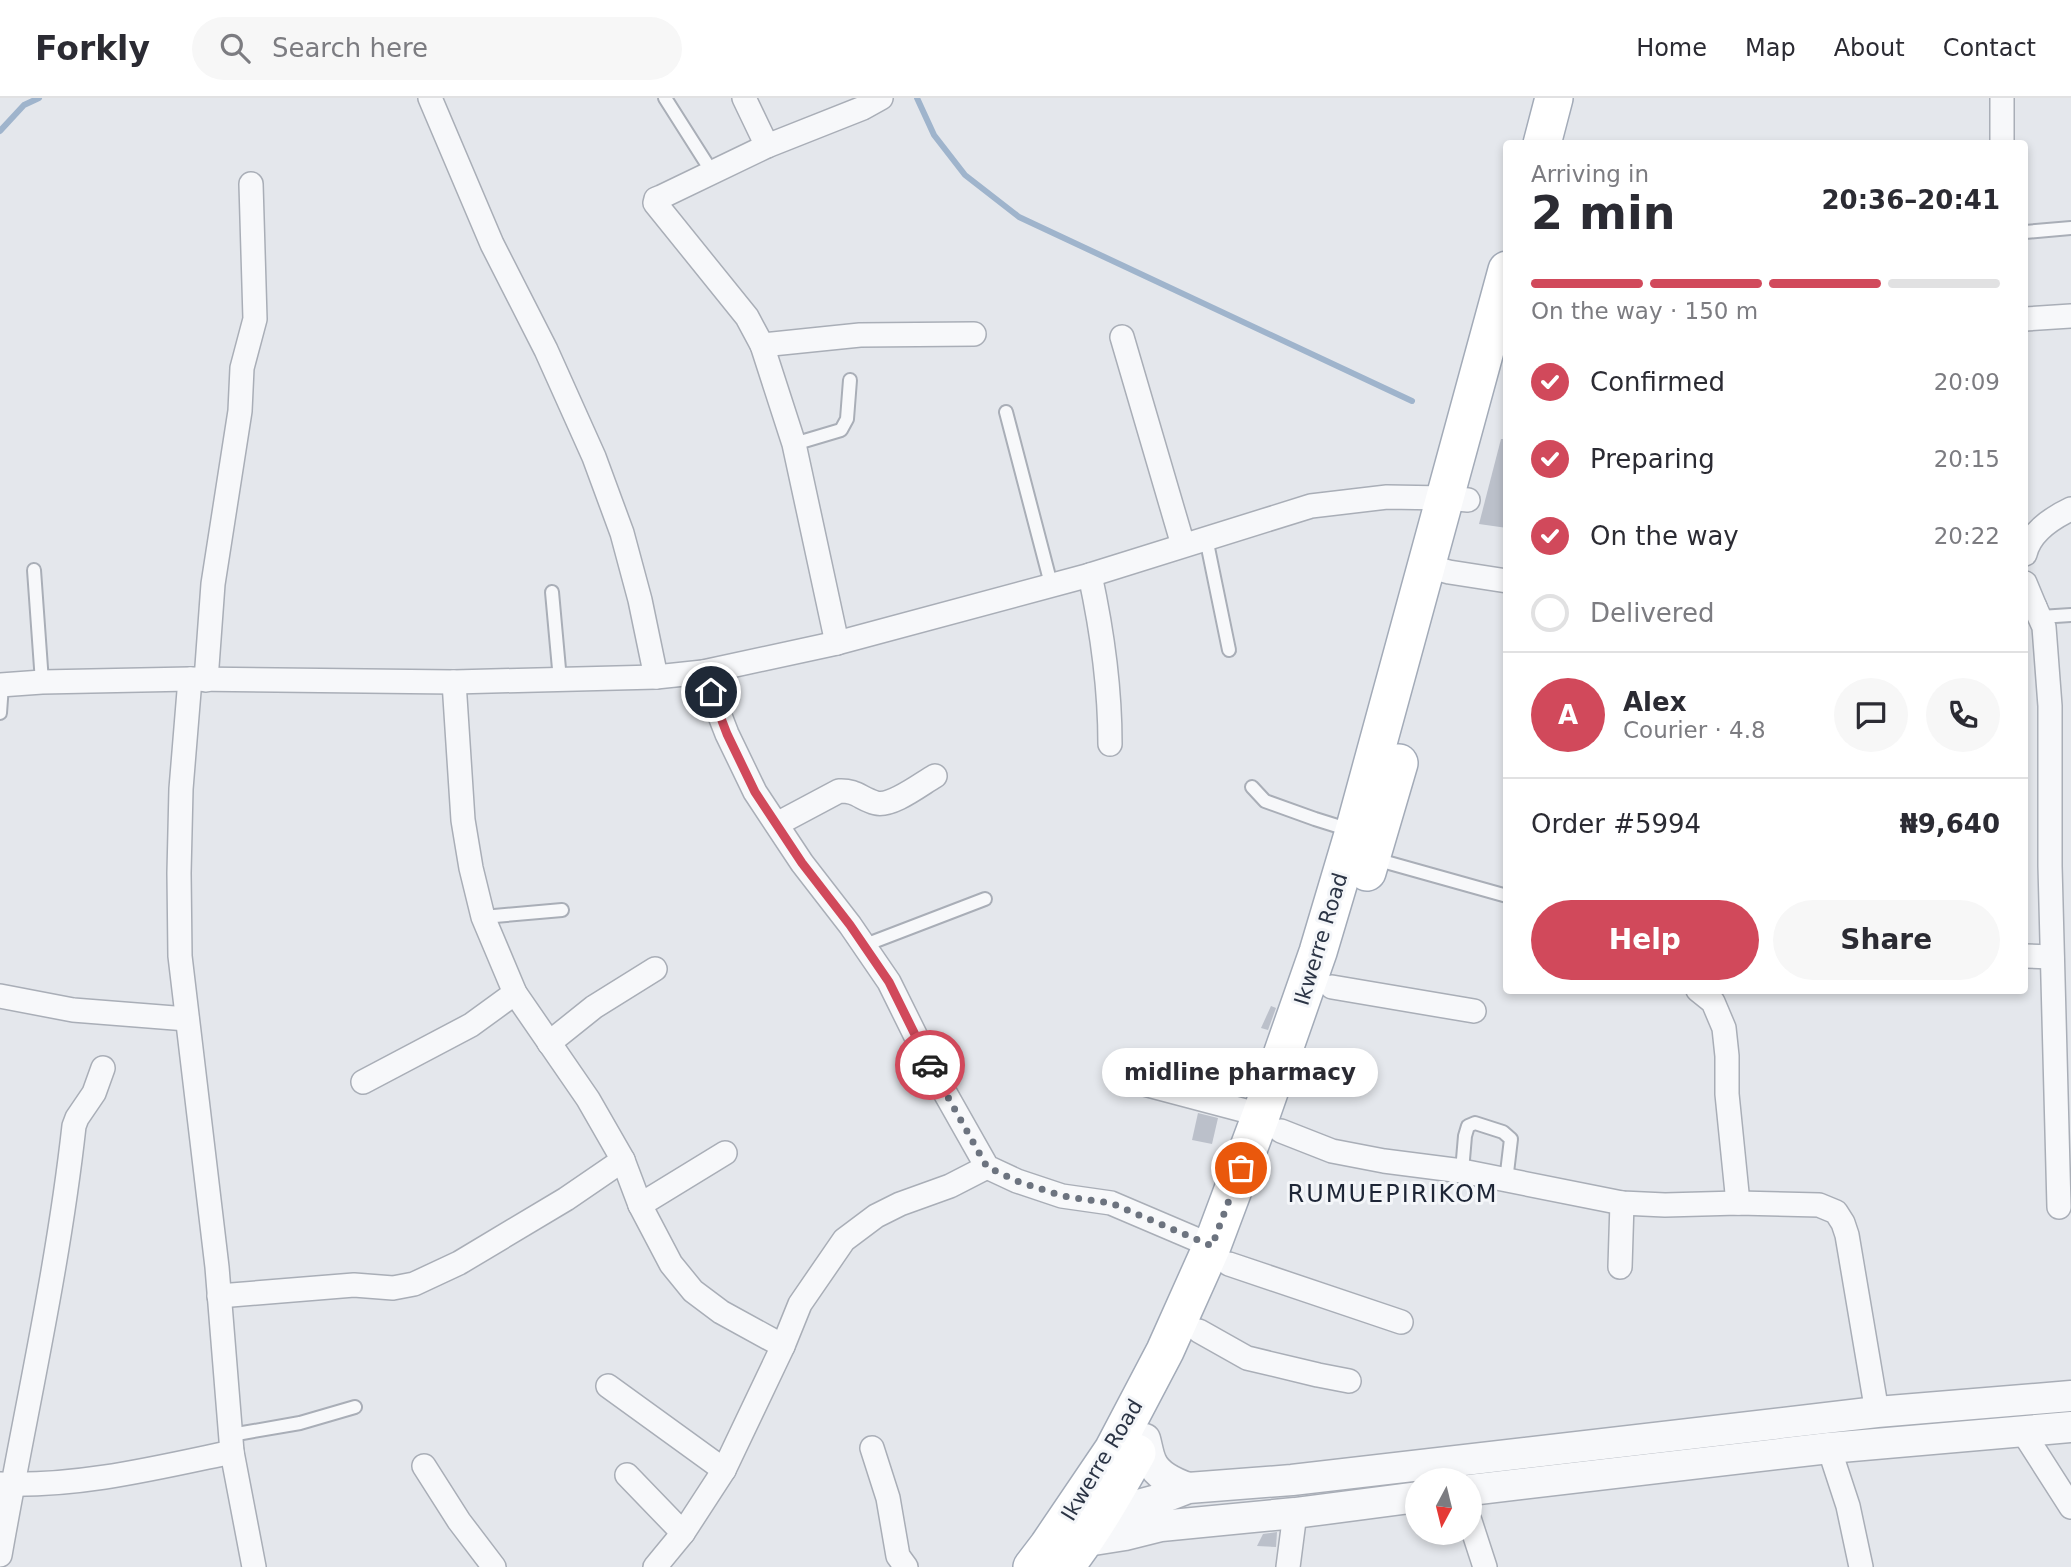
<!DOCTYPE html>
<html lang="en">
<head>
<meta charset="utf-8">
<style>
	:root { --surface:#fff; --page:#f7f7f7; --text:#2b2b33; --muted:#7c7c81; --line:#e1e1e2; --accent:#d1495b }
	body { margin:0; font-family:"DejaVu Sans",sans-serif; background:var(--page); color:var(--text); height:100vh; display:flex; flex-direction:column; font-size:26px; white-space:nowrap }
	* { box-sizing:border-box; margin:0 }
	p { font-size:23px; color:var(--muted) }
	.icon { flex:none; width:38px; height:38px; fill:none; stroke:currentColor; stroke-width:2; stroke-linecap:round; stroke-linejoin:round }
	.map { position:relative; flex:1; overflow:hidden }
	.panel { position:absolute; left:1503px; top:42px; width:525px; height:854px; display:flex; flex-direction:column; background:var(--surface); border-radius:7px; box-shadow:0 4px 10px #0003 }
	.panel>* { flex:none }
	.needle { width:46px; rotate:187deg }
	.tools { position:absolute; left:1405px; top:1370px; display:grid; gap:14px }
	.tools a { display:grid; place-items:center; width:77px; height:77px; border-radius:50%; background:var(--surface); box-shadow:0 4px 10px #0003; font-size:35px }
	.pin { position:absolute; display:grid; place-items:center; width:60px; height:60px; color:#fff; margin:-30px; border:4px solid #fff; border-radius:50%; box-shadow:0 2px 7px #0007 }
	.courier { position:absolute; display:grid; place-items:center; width:70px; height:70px; margin:-35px; border:5px solid #d1495b; border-radius:50%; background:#fff; color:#222; box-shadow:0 2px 9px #0007 }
	.bubble { position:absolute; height:49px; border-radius:24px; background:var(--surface); box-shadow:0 4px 10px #0003; font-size:23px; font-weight:700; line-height:49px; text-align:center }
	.head em { font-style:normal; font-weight:700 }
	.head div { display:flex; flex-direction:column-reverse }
	.head { display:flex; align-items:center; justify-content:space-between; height:119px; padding:0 28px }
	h1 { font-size:46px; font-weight:700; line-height:52px }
	.bar { display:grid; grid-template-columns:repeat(4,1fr); gap:10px 7px; align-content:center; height:84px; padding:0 28px }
	.bar i { height:9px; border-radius:5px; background:var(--line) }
	.bar .active { background:var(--accent) }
	.bar p { grid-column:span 4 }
	.line { display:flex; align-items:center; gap:18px; padding:0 28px; border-top:2px solid var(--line) }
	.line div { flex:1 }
	.round { display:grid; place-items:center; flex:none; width:74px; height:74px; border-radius:37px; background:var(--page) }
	ol { padding:0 28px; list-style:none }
	li { display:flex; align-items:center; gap:21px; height:77px }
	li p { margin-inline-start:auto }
	li .icon { padding:7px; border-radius:50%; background:var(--accent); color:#fff; stroke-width:4 }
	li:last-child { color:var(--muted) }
	li i { width:38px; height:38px; border:4px solid var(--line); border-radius:50% }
	.primary-button { display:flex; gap:14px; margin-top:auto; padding:14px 28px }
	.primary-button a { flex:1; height:80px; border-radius:42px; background:var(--accent); color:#fff; font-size:28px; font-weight:700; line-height:80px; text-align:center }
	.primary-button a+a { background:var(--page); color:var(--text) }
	header { display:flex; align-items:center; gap:42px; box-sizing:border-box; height:98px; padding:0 35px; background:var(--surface); border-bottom:2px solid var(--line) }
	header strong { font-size:33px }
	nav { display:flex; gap:38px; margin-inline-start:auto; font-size:24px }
	.search { width:490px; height:63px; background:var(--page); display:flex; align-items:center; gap:18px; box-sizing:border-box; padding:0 24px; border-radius:38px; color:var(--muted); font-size:26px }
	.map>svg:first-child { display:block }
</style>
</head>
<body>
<header>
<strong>Forkly</strong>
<div class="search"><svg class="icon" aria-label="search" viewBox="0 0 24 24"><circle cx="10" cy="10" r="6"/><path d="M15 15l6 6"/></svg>Search here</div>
<nav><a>Home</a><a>Map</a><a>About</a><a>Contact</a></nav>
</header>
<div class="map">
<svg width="2071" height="1469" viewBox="0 0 2071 1469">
	<rect width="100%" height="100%" fill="#e4e7ec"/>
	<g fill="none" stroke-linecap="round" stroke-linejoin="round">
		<g stroke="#9fb4cc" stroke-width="6">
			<path d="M917,0L934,37L965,77L1019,119L1412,303"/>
			<path d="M0,33L24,7L39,0"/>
		</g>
	</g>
	<g fill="#bbc0ca">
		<path d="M1501,341H1507V430L1479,426Z"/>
		<path d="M1271,908L1276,910L1268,932L1261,930Z"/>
		<path d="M1198,1015L1218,1020L1212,1046L1192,1042Z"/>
		<path d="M1277,1434L1276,1449L1257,1448L1263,1436Z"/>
	</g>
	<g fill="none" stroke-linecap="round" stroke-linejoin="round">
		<defs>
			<g id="service">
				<path d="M665,0L712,74"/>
				<path d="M2025,134L2071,130"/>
				<path d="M1006,314L1051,486"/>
				<path d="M794,346L841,332L847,321L850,282"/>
				<path d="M1206,440L1229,552"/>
				<path d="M34,472L42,584"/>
				<path d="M552,494L560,582"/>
				<path d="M2040,519L2071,517"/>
				<path d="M0,615L2,587"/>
				<path d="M1252,689L1265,703L1315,721L1350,732"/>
				<path d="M1375,761L1507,798"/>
				<path d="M483,819L562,812"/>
				<path d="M865,847L985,801"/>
				<path d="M1462,1073L1465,1038L1468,1028L1475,1025L1503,1034L1511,1041L1506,1083"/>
				<path d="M231,1337L300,1325L355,1309"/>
			</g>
			<g id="minor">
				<path d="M430,0L492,146L546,252L594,359L622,435L640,502L656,579"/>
				<path d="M744,0L767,48"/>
				<path d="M2002,0V46"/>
				<path d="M2025,221L2071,218"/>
				<path d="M1122,239L1183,447"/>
				<path d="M762,247L860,237L974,236"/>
				<path d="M2025,456C2030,435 2052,420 2071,411"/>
				<path d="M1427,468L1449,474L1507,483"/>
				<path d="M1090,477C1102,532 1110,588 1110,646"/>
				<path d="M2025,485L2035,509L2025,510"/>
				<path d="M2035,509L2044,529L2050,608V768L2059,1109"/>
				<path d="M837,545L794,346L762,247L747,219L655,105L656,101L661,99L767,48L863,10L881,0"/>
				<path d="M703,574L727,636L755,694L802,765L850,827L889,884L935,977L987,1069L1017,1083L1062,1098L1111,1105L1212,1148"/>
				<path d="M190,581L181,691L179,775L180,858L217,1169L232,1354L254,1469"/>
				<path d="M206,582L213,486L240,313L242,270L255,221L251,86"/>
				<path d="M454,584L463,722L471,770L483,819L515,895L588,1001L623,1062L640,1107L671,1166L693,1193L721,1214L783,1248"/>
				<path d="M0,587L42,584L190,581L454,584L656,579L703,574L837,545L1090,477L1311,408L1387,399L1446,400L1468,402"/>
				<path d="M777,726L839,693C856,692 861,701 876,705C892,709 921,686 935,678"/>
				<path d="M2025,858L2052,859"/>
				<path d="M1332,889L1474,913"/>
				<path d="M1698,892L1713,904L1724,930L1727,958V996L1738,1105"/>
				<path d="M0,898L73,912L187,921"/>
				<path d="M549,945L594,909L655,871"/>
				<path d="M363,984L471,927L515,895"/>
				<path d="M1140,985L1261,1017"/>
				<path d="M1281,1033L1332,1053L1384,1063L1462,1073L1622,1105L1665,1107L1738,1105L1819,1107L1836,1114L1843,1125L1847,1137L1877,1314"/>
				<path d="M640,1107L725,1055"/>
				<path d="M1229,1166L1401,1224"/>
				<path d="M1620,1169L1622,1105"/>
				<path d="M219,1198L354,1187L393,1190L414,1186L459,1165L566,1101L623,1062"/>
				<path d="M1199,1233L1247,1260L1318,1277L1349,1283"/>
				<path d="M608,1288L724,1372"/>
				<path d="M2023,1334L2071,1409"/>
				<path d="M872,1350L888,1400L898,1458L906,1469"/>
				<path d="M1829,1350L1848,1408L1861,1469"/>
				<path d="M424,1368L459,1423L494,1469"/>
				<path d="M627,1377L683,1435"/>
				<path d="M0,1386C79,1389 156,1370 232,1354"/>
				<path d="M1470,1423L1485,1469"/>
				<path d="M0,1457C25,1314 58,1173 74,1028L77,1020L94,995L103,970"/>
				<path d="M655,1469L683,1435L724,1372L783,1248L800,1206L844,1142L876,1118L900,1106L950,1088L987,1069"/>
				<path d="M1288,1469L1295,1415"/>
			</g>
			<g id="tertiary">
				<path d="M1145,1341C1147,1348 1148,1356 1151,1363C1157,1378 1174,1385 1188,1390"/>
				<path d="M1470,1392L1829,1350L2071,1329"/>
				<path d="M1087,1408L1127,1410L1157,1402L1188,1390L1292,1382L1877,1314L2071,1298"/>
				<path d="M1068,1446L1125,1437L1161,1428L1295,1415L1418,1399"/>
			</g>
			<g id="primary">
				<path d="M1542,46L1554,0"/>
				<path d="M1367,774L1399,665"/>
				<path d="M1032,1469L1048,1448L1113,1352L1165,1253L1212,1148L1261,1017L1318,854L1354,733L1507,172"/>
				<path d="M1065,1469C1093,1433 1115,1394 1137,1355"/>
			</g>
		</defs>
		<use href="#service" stroke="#a9aeb7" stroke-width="16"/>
		<use href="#minor" stroke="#a9aeb7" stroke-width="26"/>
		<use href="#tertiary" stroke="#a9aeb7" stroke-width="33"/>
		<use href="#primary" stroke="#a3abb8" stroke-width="40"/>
		<use href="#service" stroke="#f7f8fa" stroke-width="12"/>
		<use href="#minor" stroke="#f7f8fa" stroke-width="23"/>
		<use href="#tertiary" stroke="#f7f8fa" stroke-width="30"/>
		<use href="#primary" stroke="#fff" stroke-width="37"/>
	</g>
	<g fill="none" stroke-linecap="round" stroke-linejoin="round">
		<path stroke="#6c737f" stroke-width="7" stroke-dasharray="0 12.6" d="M930,967L987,1069L1017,1083L1062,1098L1111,1105L1212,1148L1241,1070"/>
		<path stroke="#d1495b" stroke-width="9" d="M711,594L727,636L755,694L802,765L850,827L889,884L930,967"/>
	</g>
	<g text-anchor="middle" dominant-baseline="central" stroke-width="6" stroke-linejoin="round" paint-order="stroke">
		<g font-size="21" fill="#2b3445" stroke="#f4f6f9">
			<text transform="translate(1321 841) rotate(-73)">Ikwerre Road</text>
			<text transform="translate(1102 1362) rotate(-59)">Ikwerre Road</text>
		</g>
		<g font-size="24" letter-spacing="2" fill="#1d2536" stroke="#f4f6f9">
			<text x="1393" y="1096">RUMUEPIRIKOM</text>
		</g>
	</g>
</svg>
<div class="tools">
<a><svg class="needle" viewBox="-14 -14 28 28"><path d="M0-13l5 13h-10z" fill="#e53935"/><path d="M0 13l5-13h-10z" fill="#7c7c81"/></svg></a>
</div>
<div class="pin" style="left:1241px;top:1070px;background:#ea580c"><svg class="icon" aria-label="bag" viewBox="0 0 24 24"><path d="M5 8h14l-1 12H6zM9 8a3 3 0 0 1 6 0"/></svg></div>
<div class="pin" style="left:711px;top:594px;background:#1f2937"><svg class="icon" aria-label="home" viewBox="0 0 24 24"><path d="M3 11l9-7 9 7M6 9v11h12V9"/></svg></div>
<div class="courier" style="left:930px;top:967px"><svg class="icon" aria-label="car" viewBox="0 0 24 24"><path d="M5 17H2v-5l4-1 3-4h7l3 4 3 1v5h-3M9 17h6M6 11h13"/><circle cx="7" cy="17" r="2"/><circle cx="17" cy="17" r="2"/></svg></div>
<div class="bubble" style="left:1102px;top:950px;width:276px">midline pharmacy</div>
<section class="panel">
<div class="head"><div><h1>2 min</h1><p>Arriving in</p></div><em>20:36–20:41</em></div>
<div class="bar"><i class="active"></i><i class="active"></i><i class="active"></i><i></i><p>On the way · 150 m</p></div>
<ol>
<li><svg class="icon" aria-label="check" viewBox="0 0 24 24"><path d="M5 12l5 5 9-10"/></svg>Confirmed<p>20:09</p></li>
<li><svg class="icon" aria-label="check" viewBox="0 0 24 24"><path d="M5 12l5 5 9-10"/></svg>Preparing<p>20:15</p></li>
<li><svg class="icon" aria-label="check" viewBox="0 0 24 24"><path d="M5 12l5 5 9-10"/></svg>On the way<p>20:22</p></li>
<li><i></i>Delivered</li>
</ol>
<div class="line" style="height:126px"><b class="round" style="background:var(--accent);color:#fff">A</b><div><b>Alex</b><p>Courier · 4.8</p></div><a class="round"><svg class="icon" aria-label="chat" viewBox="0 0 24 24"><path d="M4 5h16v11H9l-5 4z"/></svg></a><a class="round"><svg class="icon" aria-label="phone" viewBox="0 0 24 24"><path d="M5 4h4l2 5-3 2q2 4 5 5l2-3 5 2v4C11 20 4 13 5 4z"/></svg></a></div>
<div class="line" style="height:91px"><div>Order #5994</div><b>₦9,640</b></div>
<div class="primary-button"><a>Help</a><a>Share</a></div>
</section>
</div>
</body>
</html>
